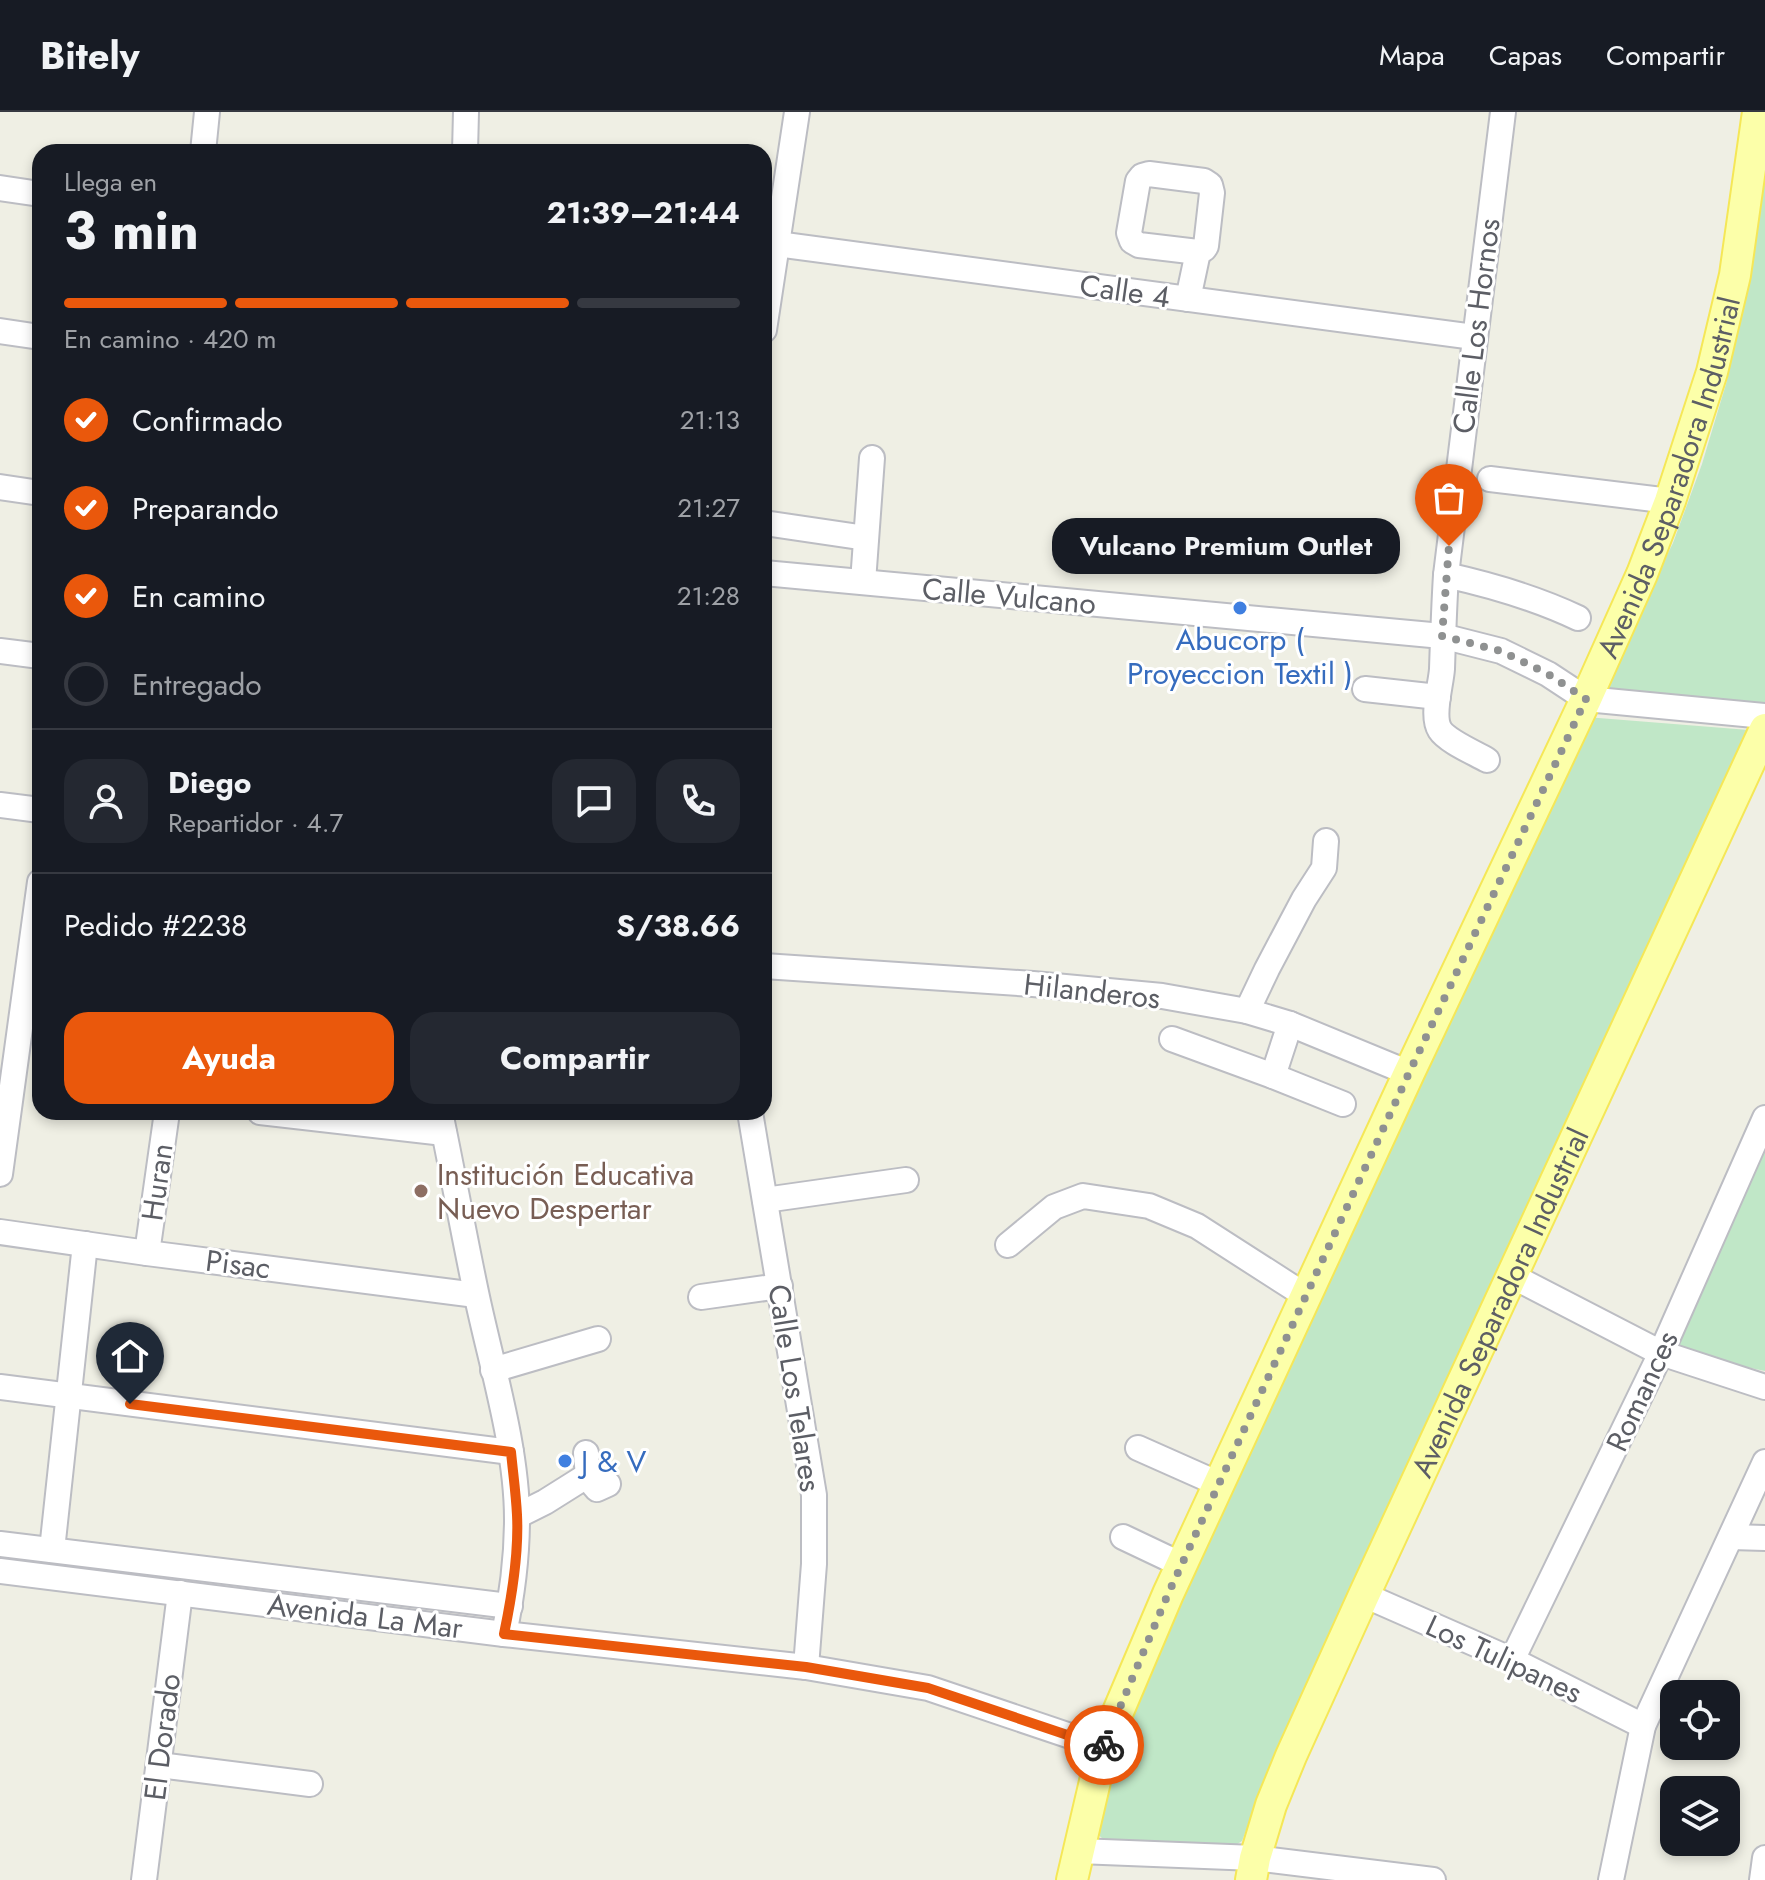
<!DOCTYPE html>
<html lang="es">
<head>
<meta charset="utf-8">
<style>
	:root { --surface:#171b24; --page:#242831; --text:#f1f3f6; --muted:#9ea1a6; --line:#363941; --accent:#ea580c }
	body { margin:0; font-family:Jost,sans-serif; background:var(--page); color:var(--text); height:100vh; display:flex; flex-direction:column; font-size:30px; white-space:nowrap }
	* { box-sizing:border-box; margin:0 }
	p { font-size:26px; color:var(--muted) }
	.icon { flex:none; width:44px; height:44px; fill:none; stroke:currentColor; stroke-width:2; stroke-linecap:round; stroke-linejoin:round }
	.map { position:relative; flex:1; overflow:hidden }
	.sheet { position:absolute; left:32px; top:32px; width:740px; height:976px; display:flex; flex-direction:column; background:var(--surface); border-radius:24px; box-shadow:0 4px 12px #0003 }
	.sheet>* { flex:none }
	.tools { position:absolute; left:1660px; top:1568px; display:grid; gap:16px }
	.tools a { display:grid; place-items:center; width:80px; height:80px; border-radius:16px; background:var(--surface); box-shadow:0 4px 12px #0003; font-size:40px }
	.pin { position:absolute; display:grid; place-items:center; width:68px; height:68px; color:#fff; margin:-82px -34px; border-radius:50% 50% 50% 0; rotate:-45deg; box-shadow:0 0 8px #0007 }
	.pin .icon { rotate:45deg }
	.courier { position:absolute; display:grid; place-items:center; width:80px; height:80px; margin:-40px; border:6px solid #ea580c; border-radius:50%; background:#fff; color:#222; box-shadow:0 2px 10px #0007 }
	.bubble { position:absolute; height:56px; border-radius:24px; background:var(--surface); box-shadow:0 4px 12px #0003; font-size:26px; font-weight:700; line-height:56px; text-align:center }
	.summary em { font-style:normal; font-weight:700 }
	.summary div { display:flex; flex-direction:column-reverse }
	.summary { display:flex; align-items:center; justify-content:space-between; height:136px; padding:0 32px }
	h1 { font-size:52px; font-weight:700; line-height:60px }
	.bar { display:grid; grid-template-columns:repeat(4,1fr); gap:12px 8px; align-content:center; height:96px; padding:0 32px }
	.bar i { height:10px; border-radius:6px; background:var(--line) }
	.bar .active { background:var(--accent) }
	.bar p { grid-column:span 4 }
	.line { display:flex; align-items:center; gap:20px; padding:0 32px; border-top:2px solid var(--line) }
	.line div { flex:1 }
	.round { display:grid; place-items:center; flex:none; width:84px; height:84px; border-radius:24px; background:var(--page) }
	ol { padding:0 32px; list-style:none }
	li { display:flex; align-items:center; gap:24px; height:88px }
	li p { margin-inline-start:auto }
	li .icon { padding:8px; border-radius:50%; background:var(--accent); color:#fff; stroke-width:4 }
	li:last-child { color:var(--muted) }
	li i { width:44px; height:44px; border:4px solid var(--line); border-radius:50% }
	.cta { display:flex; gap:16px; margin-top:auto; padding:16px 32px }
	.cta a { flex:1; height:92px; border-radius:24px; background:var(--accent); color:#fff; font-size:32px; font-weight:700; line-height:92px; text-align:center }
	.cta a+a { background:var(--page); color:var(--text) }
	header { display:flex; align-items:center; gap:48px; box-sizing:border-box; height:112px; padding:0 40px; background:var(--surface); border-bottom:2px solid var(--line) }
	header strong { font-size:38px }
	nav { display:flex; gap:44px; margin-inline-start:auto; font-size:28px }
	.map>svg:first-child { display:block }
</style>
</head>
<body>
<header>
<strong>Bitely</strong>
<nav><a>Mapa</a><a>Capas</a><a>Compartir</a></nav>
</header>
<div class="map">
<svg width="1765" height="1768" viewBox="0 0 1765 1768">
	<rect width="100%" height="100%" fill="#efefe4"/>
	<g fill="#c0e7c7">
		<path d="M1765,53V590L1762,596L1598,581L1673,431L1702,352L1726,272L1751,163Z"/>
		<path d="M1586,605L1749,618L1512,1136L1281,1627L1242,1729L1222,1742L1114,1736L1096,1721L1139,1581L1268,1298L1484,840Z"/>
		<path d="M1765,1026V1259L1741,1254L1674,1233Z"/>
	</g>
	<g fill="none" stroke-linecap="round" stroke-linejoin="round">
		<defs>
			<g id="minor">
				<path d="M203,40L207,0"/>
				<path d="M465,40L466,0"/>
				<path d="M1149,62L1204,69L1210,73L1212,81L1206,134L1204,137L1198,140L1139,133L1132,129L1129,121L1138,69L1142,64Z"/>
				<path d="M0,76L40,82"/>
				<path d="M777,132L1474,225"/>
				<path d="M1188,187L1198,140"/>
				<path d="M764,218L797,0"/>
				<path d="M0,219L40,225"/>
				<path d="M1490,367L1670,389"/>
				<path d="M0,375L40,381"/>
				<path d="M771,412L866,426"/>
				<path d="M764,461L1442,524L1501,539L1548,562L1586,587L1765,604"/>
				<path d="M1446,463C1491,473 1536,486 1578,506"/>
				<path d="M863,470L872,346"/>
				<path d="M0,539L40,544"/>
				<path d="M1365,577L1438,585"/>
				<path d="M1487,648C1475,641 1447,629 1440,618C1431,604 1441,573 1442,557C1443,526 1444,495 1446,463L1503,0"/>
				<path d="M0,693L40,698"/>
				<path d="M764,854L1033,872L1162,884L1247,899L1290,912L1409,961"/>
				<path d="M1247,899L1267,857L1304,787L1324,756L1326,729"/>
				<path d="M1172,927L1273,964L1343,992"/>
				<path d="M1273,964L1290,912"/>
				<path d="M260,1000L444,1021"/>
				<path d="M440,1000C453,1062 464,1124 477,1185C492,1255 517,1336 517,1407C517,1445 512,1484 504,1522"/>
				<path d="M750,1000L814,1383V1452L806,1555"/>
				<path d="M0,1062L40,770"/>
				<path d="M765,1088L906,1068"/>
				<path d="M0,1120L147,1141L476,1183"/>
				<path d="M1008,1133L1054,1095L1083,1084L1149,1094L1197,1114L1306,1184"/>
				<path d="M147,1141L167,1000"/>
				<path d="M1512,1164L1661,1241L1765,1275"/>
				<path d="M701,1185L780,1174"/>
				<path d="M493,1258L598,1227"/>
				<path d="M0,1275L511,1340"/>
				<path d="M1138,1336L1219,1372"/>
				<path d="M586,1341C587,1355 587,1367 597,1377L608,1372"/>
				<path d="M517,1404L545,1390L588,1363"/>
				<path d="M1123,1425L1182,1453"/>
				<path d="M1731,1425L1765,1426"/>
				<path d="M0,1432L510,1494"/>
				<path d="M52,1438L85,1132"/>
				<path d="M0,1459L504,1522L806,1555L928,1576L1103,1635"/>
				<path d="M1364,1483L1512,1548L1643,1614"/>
				<path d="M1512,1548L1661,1241L1765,1006"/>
				<path d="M159,1653L310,1672"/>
				<path d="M1078,1739L1255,1746L1433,1768"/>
				<path d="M144,1768L180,1481"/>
				<path d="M1611,1768L1643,1614L1765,1350"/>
				<path d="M1762,1768L1765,1746"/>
			</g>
			<g id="major">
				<path id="s1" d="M1072,1768L1103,1635L1168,1482L1409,961L1586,587L1642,462L1670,389L1712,260L1735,163L1758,0"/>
				<path id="s2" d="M1251,1768L1255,1746L1271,1693L1291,1644L1364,1483L1765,617"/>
			</g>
		</defs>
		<use href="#minor" stroke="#bcbdc3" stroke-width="28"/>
		<use href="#major" stroke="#f5e757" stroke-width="34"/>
		<use href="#minor" stroke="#fff" stroke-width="24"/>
		<use href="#major" stroke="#fcffa9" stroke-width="30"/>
	</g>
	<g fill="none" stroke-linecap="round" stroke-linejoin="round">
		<path stroke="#8f9191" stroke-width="8" stroke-dasharray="0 14.4" d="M1104,1633L1168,1482L1409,961L1586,587L1548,562L1501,539L1442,524L1449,434"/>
		<path stroke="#ea580c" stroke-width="10" d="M130,1292L511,1340C513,1361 516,1382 517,1403C519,1442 512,1484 504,1522L806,1555L928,1576L1103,1635L1104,1633"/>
	</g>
	<g fill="#3f7fe0" stroke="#fff" stroke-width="3">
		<circle cx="1240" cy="496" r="8"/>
		<circle cx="565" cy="1349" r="8"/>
	</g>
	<circle fill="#8d6e63" stroke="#fff" stroke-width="3" cx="421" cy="1079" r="8"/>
	<g text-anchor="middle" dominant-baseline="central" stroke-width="6" stroke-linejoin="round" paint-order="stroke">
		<g font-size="30" fill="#5c5e65" stroke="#fff">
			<text transform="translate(1125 179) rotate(8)">Calle 4</text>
			<text transform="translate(1476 214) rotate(-83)">Calle Los Hornos</text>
			<text stroke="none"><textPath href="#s1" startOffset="1528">Avenida Separadora Industrial</textPath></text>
			<text transform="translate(1009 484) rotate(5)">Calle Vulcano</text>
			<text transform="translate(1092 879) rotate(6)">Hilanderos</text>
			<text transform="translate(157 1070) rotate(-82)">Huran</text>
			<text transform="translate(238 1152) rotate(7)">Pisac</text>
			<text stroke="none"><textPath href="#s2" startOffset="630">Avenida Separadora Industrial</textPath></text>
			<text transform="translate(795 1276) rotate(81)">Calle Los Telares</text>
			<text transform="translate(1642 1279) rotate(-65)">Romances</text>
			<text transform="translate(365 1504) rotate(7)">Avenida La Mar</text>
			<text transform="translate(1504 1547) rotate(25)">Los Tulipanes</text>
			<text transform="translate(162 1625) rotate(-83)">El Dorado</text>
		</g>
		<g font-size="30" fill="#366cbe" stroke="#fff">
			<text x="1240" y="527">Abucorp (<tspan x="1240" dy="34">Proyeccion Textil )</tspan></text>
			<text x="581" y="1349" text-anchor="start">J &amp; V</text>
		</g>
		<g font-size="30" fill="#785e54" stroke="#fff" text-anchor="start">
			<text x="437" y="1062">Institución Educativa<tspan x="437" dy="34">Nuevo Despertar</tspan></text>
		</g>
	</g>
</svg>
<div class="tools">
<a><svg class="icon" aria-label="locate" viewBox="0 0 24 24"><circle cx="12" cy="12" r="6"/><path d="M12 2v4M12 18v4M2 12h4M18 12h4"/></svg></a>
<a><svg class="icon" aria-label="layers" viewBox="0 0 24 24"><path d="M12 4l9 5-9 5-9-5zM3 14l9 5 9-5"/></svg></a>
</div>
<div class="pin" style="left:1449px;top:434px;background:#ea580c"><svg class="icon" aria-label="bag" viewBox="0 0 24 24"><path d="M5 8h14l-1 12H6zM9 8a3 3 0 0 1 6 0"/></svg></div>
<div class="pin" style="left:130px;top:1292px;background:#1f2937"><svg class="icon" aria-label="home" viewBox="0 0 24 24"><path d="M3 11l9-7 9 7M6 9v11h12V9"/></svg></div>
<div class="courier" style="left:1104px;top:1633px"><svg class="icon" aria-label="bike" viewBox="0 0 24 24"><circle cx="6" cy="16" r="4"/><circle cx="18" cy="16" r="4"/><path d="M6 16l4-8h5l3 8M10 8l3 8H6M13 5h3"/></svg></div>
<div class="bubble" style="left:1052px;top:406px;width:348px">Vulcano Premium Outlet</div>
<section class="sheet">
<div class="summary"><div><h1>3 min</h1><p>Llega en</p></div><em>21:39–21:44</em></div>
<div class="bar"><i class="active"></i><i class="active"></i><i class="active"></i><i></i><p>En camino · 420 m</p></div>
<ol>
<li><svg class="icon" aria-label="check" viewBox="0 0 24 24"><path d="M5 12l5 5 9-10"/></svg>Confirmado<p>21:13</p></li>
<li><svg class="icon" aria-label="check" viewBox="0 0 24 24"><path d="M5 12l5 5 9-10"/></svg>Preparando<p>21:27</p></li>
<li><svg class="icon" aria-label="check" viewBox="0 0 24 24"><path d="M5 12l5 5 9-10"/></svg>En camino<p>21:28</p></li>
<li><i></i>Entregado</li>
</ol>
<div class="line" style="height:144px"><a class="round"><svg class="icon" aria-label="person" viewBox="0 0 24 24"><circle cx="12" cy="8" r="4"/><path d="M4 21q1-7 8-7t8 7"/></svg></a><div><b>Diego</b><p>Repartidor · 4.7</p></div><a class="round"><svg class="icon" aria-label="chat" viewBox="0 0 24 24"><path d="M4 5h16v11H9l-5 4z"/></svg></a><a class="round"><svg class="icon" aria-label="phone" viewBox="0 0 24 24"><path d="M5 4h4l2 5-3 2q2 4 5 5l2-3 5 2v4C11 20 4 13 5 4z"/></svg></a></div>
<div class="line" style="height:104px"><div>Pedido #2238</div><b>S/38.66</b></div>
<div class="cta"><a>Ayuda</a><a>Compartir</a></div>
</section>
</div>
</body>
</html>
